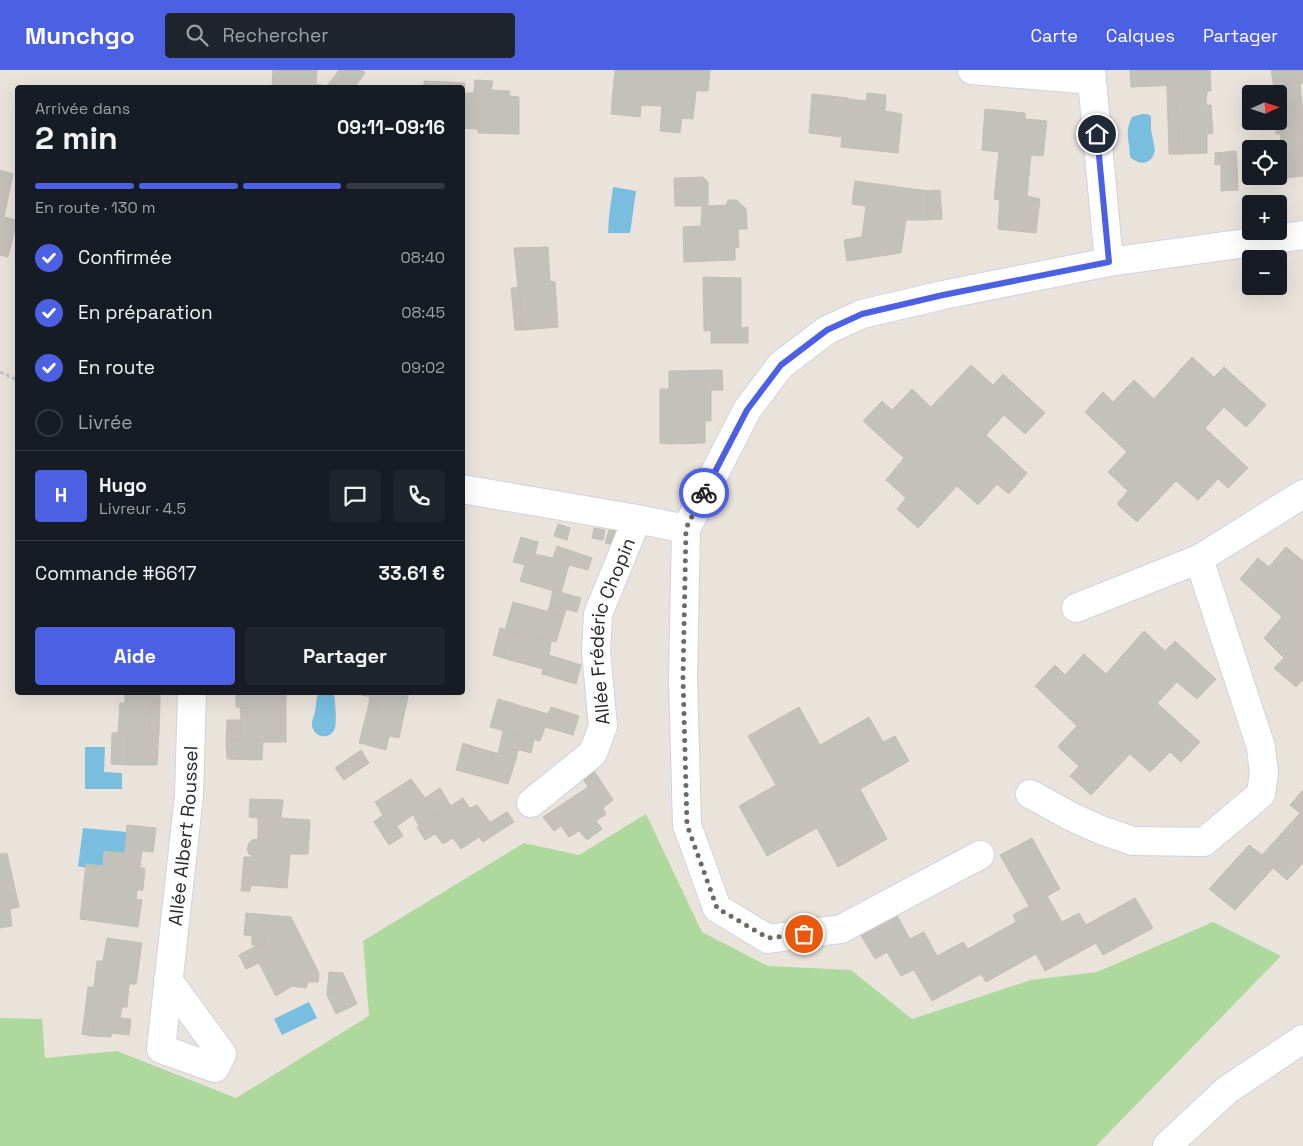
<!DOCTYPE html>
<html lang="fr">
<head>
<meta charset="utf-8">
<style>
	:root { --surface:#171b24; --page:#20242c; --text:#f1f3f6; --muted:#9ea1a6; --line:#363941; --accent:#4c60e4 }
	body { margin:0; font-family:"Space Grotesk",sans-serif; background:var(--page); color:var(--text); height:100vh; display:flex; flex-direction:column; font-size:19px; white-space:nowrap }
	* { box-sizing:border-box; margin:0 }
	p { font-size:16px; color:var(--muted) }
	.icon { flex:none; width:28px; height:28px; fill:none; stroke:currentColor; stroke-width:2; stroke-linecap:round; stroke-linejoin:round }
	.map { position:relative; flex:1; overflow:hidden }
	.side { position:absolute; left:15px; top:15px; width:450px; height:610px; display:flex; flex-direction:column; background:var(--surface); border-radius:5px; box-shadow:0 5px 20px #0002 }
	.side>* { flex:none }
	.needle { width:32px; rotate:87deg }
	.buttons { position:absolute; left:1242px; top:15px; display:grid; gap:10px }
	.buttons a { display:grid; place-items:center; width:45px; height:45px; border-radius:5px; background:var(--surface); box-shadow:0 5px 20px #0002; font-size:25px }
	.pin { position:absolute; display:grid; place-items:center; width:42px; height:42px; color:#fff; margin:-21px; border:2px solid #fff; border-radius:50%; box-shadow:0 1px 5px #0007 }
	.courier { position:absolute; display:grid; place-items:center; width:50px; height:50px; margin:-25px; border:4px solid #4c60e4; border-radius:50%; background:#fff; color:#222; box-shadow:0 1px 6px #0007 }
	.summary em { font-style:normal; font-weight:700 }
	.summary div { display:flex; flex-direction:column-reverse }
	.summary { display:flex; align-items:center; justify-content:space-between; height:85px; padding:0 20px }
	h1 { font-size:32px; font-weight:700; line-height:38px }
	.bar { display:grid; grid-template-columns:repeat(4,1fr); gap:8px 5px; align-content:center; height:60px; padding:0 20px }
	.bar i { height:6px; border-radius:4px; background:var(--line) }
	.bar .on { background:var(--accent) }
	.bar p { grid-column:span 4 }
	.line { display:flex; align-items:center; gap:12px; padding:0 20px; border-top:1px solid var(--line) }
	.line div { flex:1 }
	.round { display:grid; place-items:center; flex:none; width:52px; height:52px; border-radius:5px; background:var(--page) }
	ol { padding:0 20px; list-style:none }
	li { display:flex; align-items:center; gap:15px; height:55px }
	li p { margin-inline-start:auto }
	li .icon { padding:5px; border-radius:50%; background:var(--accent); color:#fff; stroke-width:4 }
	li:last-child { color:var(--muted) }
	li i { width:28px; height:28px; border:2px solid var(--line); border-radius:50% }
	.cta { display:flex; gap:10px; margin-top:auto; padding:10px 20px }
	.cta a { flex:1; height:58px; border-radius:5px; background:var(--accent); color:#fff; font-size:20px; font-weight:700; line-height:58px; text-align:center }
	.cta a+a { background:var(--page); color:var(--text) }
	header { display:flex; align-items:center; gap:30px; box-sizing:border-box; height:70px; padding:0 25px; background:var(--accent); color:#fff }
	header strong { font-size:24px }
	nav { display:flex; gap:28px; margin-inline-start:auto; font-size:18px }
	.search { width:350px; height:45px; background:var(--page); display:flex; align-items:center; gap:12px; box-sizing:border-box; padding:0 18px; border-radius:5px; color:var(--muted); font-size:19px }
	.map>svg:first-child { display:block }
</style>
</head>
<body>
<header>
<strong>Munchgo</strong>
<div class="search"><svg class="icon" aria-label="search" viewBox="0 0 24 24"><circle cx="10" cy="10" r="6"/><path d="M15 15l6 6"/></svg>Rechercher</div>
<nav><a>Carte</a><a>Calques</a><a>Partager</a></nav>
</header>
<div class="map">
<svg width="1303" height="1076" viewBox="0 0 1303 1076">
	<rect width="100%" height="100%" fill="#e9e3db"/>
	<path fill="#aed99d" d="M646,744L702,862L768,896L851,900L912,949L1031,910L1097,902L1213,852L1281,886L1096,1076H0V948L42,949L45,988L117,981L236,1028L369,946L363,871L524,773L579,785Z"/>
	<g fill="#79bedf">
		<path d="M1142,44H1147L1151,46V60L1155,80C1152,95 1140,96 1130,87C1130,71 1124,63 1132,47Z"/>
		<path d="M613,117L636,121L630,163H608L609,146Z"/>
		<path d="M319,623H334C335,630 337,651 335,658C330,672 311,667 312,653C312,649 315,645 315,641C317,633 315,631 319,623Z"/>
		<path d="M85,677H105L104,702L122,703V719H85Z"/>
		<path d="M83,758L127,762L125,783L104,781L103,796L87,794L86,798L78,796Z"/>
		<path d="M309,932L317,948L282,965L274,949Z"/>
	</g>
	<g fill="#c4c0ba" stroke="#c3bfb5">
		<path d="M273,0H317L316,14L327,16L339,0H362L365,3L354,18H272Z"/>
		<path d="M615,0H629L627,10L614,9Z"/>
		<path d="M629,0H710L708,21H696L693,49L682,48L680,63L660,61L662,36L641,35L640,47L611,44L614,9L627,10Z"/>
		<path d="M1130,0H1210L1211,21H1207L1206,35H1211L1213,63L1207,64V83L1180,84L1177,36H1186L1185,24L1176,23V15L1131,17Z"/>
		<path d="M1271,0H1303V13L1300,14L1303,43L1279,47V24H1275Z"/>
		<path d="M475,10L493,11L491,20L510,21L509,26L519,27V64L478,63V59L462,58V18H424V11L465,13L464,23H474Z"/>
		<path d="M1176,15V23L1185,24L1186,36H1177L1180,84H1169L1167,16Z"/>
		<path d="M867,23L886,25L885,41L902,44L898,83L841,77L842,67L809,63L812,24L848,28V36L866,38Z"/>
		<path d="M849,29L866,31V38L848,36Z"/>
		<path d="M985,39L1025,43V49L1047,51L1043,86L1031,85L1027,126L1040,129L1036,163L998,159L1000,130L994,129L999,82L982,80Z"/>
		<path d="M1303,43V106L1286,108L1280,64H1276L1275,51H1279V47Z"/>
		<path d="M1236,81L1237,93L1215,95V83Z"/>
		<path d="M1237,93L1238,120L1221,121V94Z"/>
		<path d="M0,100L13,104L4,147L17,150L8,187L0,185Z"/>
		<path d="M703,107L708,112V136L727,135V133L747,154V159H738L739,177L735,178V190L684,192L683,157L701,156L702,136H675L674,108Z"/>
		<path d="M855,111L928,121V150H906L901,183L847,191L844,170L862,167L866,136L852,134Z"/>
		<path d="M940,120L942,149L928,150V121Z"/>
		<path d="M728,130H737L746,139L747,154L727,133Z"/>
		<path d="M548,177L550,211L555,212L558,257L523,260L519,217H518L514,178Z"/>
		<path d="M703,207L741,208V258L748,257V273H711V260L704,261Z"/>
		<path d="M519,217L523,260H515L511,218Z"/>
		<path d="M1192,287L1214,307L1224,297L1266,335L1246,357L1224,337L1205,358L1248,398L1228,418L1218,409L1198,430L1176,411L1137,452L1117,434L1128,421L1108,402L1127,382L1085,342L1103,322L1113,332L1134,310L1154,329Z"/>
		<path d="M971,295L993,315L1003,304L1045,343L1025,364L1004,345L986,365L1027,403L1009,424L997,414L978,435L957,416L918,458L897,439L906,428L886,410L904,388L863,351L882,331L892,340L912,319L931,337Z"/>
		<path d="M722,300L723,320H711V351H705V373L669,374V301Z"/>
		<path d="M660,319H669V374L660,373Z"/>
		<path d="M558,454L570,458L567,470L554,466Z"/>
		<path d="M594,458L605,460L603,470L592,468Z"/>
		<path d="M609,460L618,461L613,474L605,473Z"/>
		<path d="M521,467L538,472L535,484L553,488L557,476L592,488L588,500L569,495L561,523L520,511L525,495L513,492Z"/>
		<path d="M1286,477L1303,491V610L1296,617L1274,598L1284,588L1264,568L1282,547L1240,509L1258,488L1269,497Z"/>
		<path d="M553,520L581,528L577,542L550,535Z"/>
		<path d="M513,532L564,546L556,572L505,560Z"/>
		<path d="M550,535L566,539L564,546L547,542Z"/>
		<path d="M500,558L509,561L503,588L493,585Z"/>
		<path d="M509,561L551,571L549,585L581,595L576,614L542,604L543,599L503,588Z"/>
		<path d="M1144,561L1165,581L1175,571L1216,609L1197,629L1177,612L1157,633L1200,672L1181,692L1170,682L1150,702L1130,684L1091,725L1070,706L1079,696L1059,678V675L1077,656L1035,616L1055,595L1065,605L1084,584L1106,604Z"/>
		<path d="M125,622H160V633H150L149,662H159L157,695H127V662L118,663L120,633H125Z"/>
		<path d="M236,622H286V672H263L262,690L227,689L226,670L240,669L241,650H247L248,638L236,637Z"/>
		<path d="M362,622H409L399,668L389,666L386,680L359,673L368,638L377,639L380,629L362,625Z"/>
		<path d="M370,627L380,629L377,639L368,638Z"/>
		<path d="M498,629L548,644L551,637L579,646L573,665L545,657L540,671L490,657Z"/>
		<path d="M150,633H160L159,662H149Z"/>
		<path d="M799,637L820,675L869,647L883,672L895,666L909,691L860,719L887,769L838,797L817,758L767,786L739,736L776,715L748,666Z"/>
		<path d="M240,638H248L247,650H241Z"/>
		<path d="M227,650H241L240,669L226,670Z"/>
		<path d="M503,661L534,670L531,683L500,675Z"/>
		<path d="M127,662V695L111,694L112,663Z"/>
		<path d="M463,673L472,676L464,702L456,700Z"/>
		<path d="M500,675L518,680L516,689L498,683Z"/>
		<path d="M472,676L516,689L508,714L464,702Z"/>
		<path d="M361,680L369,693L344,710L335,698Z"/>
		<path d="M593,699L613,730L603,738L606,744L596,751L602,759L587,770L579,761L569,767L561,756L554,761L543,747L588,717L581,706Z"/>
		<path d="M411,709L425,728L440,718L451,736L419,756L413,745L397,756L403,766L389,775L374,752L383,745L375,732Z"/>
		<path d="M1303,720V793L1287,810L1273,798L1235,840L1209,819L1249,775L1262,785L1300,743L1290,735Z"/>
		<path d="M463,728L478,750L476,752L480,758L507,742L514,752L483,772L479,767L461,779L453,768L443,774L435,764L425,770L417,757Z"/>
		<path d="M250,729L283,730L281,748L310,750L308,784H290L287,818L250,815L252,786L249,784L247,779L249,773L252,770L258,769V748L249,747Z"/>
		<path d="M477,735L490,752L480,758L476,752L478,750L470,738Z"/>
		<path d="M127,755L156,758L153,782L142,781L140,798H145L143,820H137L136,829L142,830L138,857L80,849L86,794L103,796L104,781L125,783Z"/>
		<path d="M1032,768L1060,819L1047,826L1062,852L1079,843L1086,855L1135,828L1153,858L1103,885L1096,873L1045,901L1036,884L986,912L981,904L932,931L914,900L901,906L887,882L875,889L860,864L896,844L910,869L924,862L937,886L963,872L968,879L1016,852L1013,845L1029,836L1000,785Z"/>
		<path d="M7,783L19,837L10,839L12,856L0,858V784Z"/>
		<path d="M244,787H253L250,821H241Z"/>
		<path d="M246,843L291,847L319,903L318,912H308L306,918L292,916L276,926L259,893L246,899L239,885L256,876H266L265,867L244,865Z"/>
		<path d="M252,866L265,867L266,876L252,875Z"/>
		<path d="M107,868L142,873L136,914H129L127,937H122L120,948L131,949L129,965L112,963L111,967L92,966L94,948L85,942L88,917H94L97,891H103Z"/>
		<path d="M329,902L343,903L357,934L336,944L327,925Z"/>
		<path d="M85,942L94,948L92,966L82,964Z"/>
	</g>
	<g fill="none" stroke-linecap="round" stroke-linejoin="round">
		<defs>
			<g id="minor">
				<path d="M972,0L1092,10"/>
				<path d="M1091,0L1109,192"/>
				<path d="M462,419L637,449L686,459"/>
				<path d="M1076,538L1199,489L1303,424"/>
				<path d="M1030,724L1072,747L1101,760L1133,771L1204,772L1261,724L1264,703L1261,677L1199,489"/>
				<path id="s1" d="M531,733L593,683L603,656L596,582L598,544L637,449"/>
				<path d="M980,785L841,859L768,869L717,838L687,755L683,608L686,459L747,340L781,295L827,260L862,244L943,225L1109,192L1303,165"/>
				<path id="s2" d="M168,910L222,984L215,998L161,979L189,725L192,622"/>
				<path d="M1167,1076L1227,1020L1303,969"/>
			</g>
		</defs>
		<use href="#minor" stroke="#d0d2df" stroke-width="30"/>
		<path stroke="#c3c3c3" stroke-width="3" stroke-dasharray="4 2.5" stroke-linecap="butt" d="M0,302L18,310"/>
		<use href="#minor" stroke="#fff" stroke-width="28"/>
	</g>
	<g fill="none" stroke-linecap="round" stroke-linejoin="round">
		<path stroke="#6c6967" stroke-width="5" stroke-dasharray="0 9" d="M704,423L686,458L683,608L687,755L717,838L768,868L804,864"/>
		<path stroke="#4c60e4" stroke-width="6" d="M704,423L747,340L781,295L827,260L862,244L943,225L1109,192L1097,64"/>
	</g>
	<g text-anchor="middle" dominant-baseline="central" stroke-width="4" stroke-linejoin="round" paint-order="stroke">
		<g font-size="19" fill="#282828" stroke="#fff">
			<text stroke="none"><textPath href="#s1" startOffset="206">Allée Frédéric Chopin</textPath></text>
			<text stroke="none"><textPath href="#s2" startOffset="379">Allée Albert Roussel</textPath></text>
		</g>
	</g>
</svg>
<div class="buttons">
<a><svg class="needle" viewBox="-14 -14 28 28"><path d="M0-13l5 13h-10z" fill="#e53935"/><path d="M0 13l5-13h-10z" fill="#9ea1a6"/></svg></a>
<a><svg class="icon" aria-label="locate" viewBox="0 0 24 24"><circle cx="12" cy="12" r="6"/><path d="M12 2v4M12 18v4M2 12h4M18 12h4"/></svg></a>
<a>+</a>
<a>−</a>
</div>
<div class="pin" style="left:804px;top:864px;background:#ea580c"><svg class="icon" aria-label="bag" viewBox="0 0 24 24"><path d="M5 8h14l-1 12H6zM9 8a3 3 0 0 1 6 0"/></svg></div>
<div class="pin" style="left:1097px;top:64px;background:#1f2937"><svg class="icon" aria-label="home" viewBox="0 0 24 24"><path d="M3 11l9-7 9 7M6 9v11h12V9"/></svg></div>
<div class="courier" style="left:704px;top:423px"><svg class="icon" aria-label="bike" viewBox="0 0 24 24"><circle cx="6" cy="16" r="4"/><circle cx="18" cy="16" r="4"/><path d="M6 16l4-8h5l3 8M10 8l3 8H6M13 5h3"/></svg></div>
<section class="side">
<div class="summary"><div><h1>2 min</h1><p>Arrivée dans</p></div><em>09:11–09:16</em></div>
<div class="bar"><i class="on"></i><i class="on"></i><i class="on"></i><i></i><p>En route · 130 m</p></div>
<ol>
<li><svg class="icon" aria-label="check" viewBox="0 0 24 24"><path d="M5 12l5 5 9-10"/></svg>Confirmée<p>08:40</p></li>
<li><svg class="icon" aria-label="check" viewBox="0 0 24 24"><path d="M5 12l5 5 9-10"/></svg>En préparation<p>08:45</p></li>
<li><svg class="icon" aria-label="check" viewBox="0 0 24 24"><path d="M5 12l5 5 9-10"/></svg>En route<p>09:02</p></li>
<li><i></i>Livrée</li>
</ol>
<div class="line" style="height:90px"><b class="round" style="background:var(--accent);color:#fff">H</b><div><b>Hugo</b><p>Livreur · 4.5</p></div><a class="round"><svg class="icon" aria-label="chat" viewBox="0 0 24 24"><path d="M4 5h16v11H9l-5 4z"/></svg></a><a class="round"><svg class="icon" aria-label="phone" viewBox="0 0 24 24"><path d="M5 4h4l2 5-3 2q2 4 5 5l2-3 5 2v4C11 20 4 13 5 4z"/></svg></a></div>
<div class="line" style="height:65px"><div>Commande #6617</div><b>33.61 €</b></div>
<div class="cta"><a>Aide</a><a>Partager</a></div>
</section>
</div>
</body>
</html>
